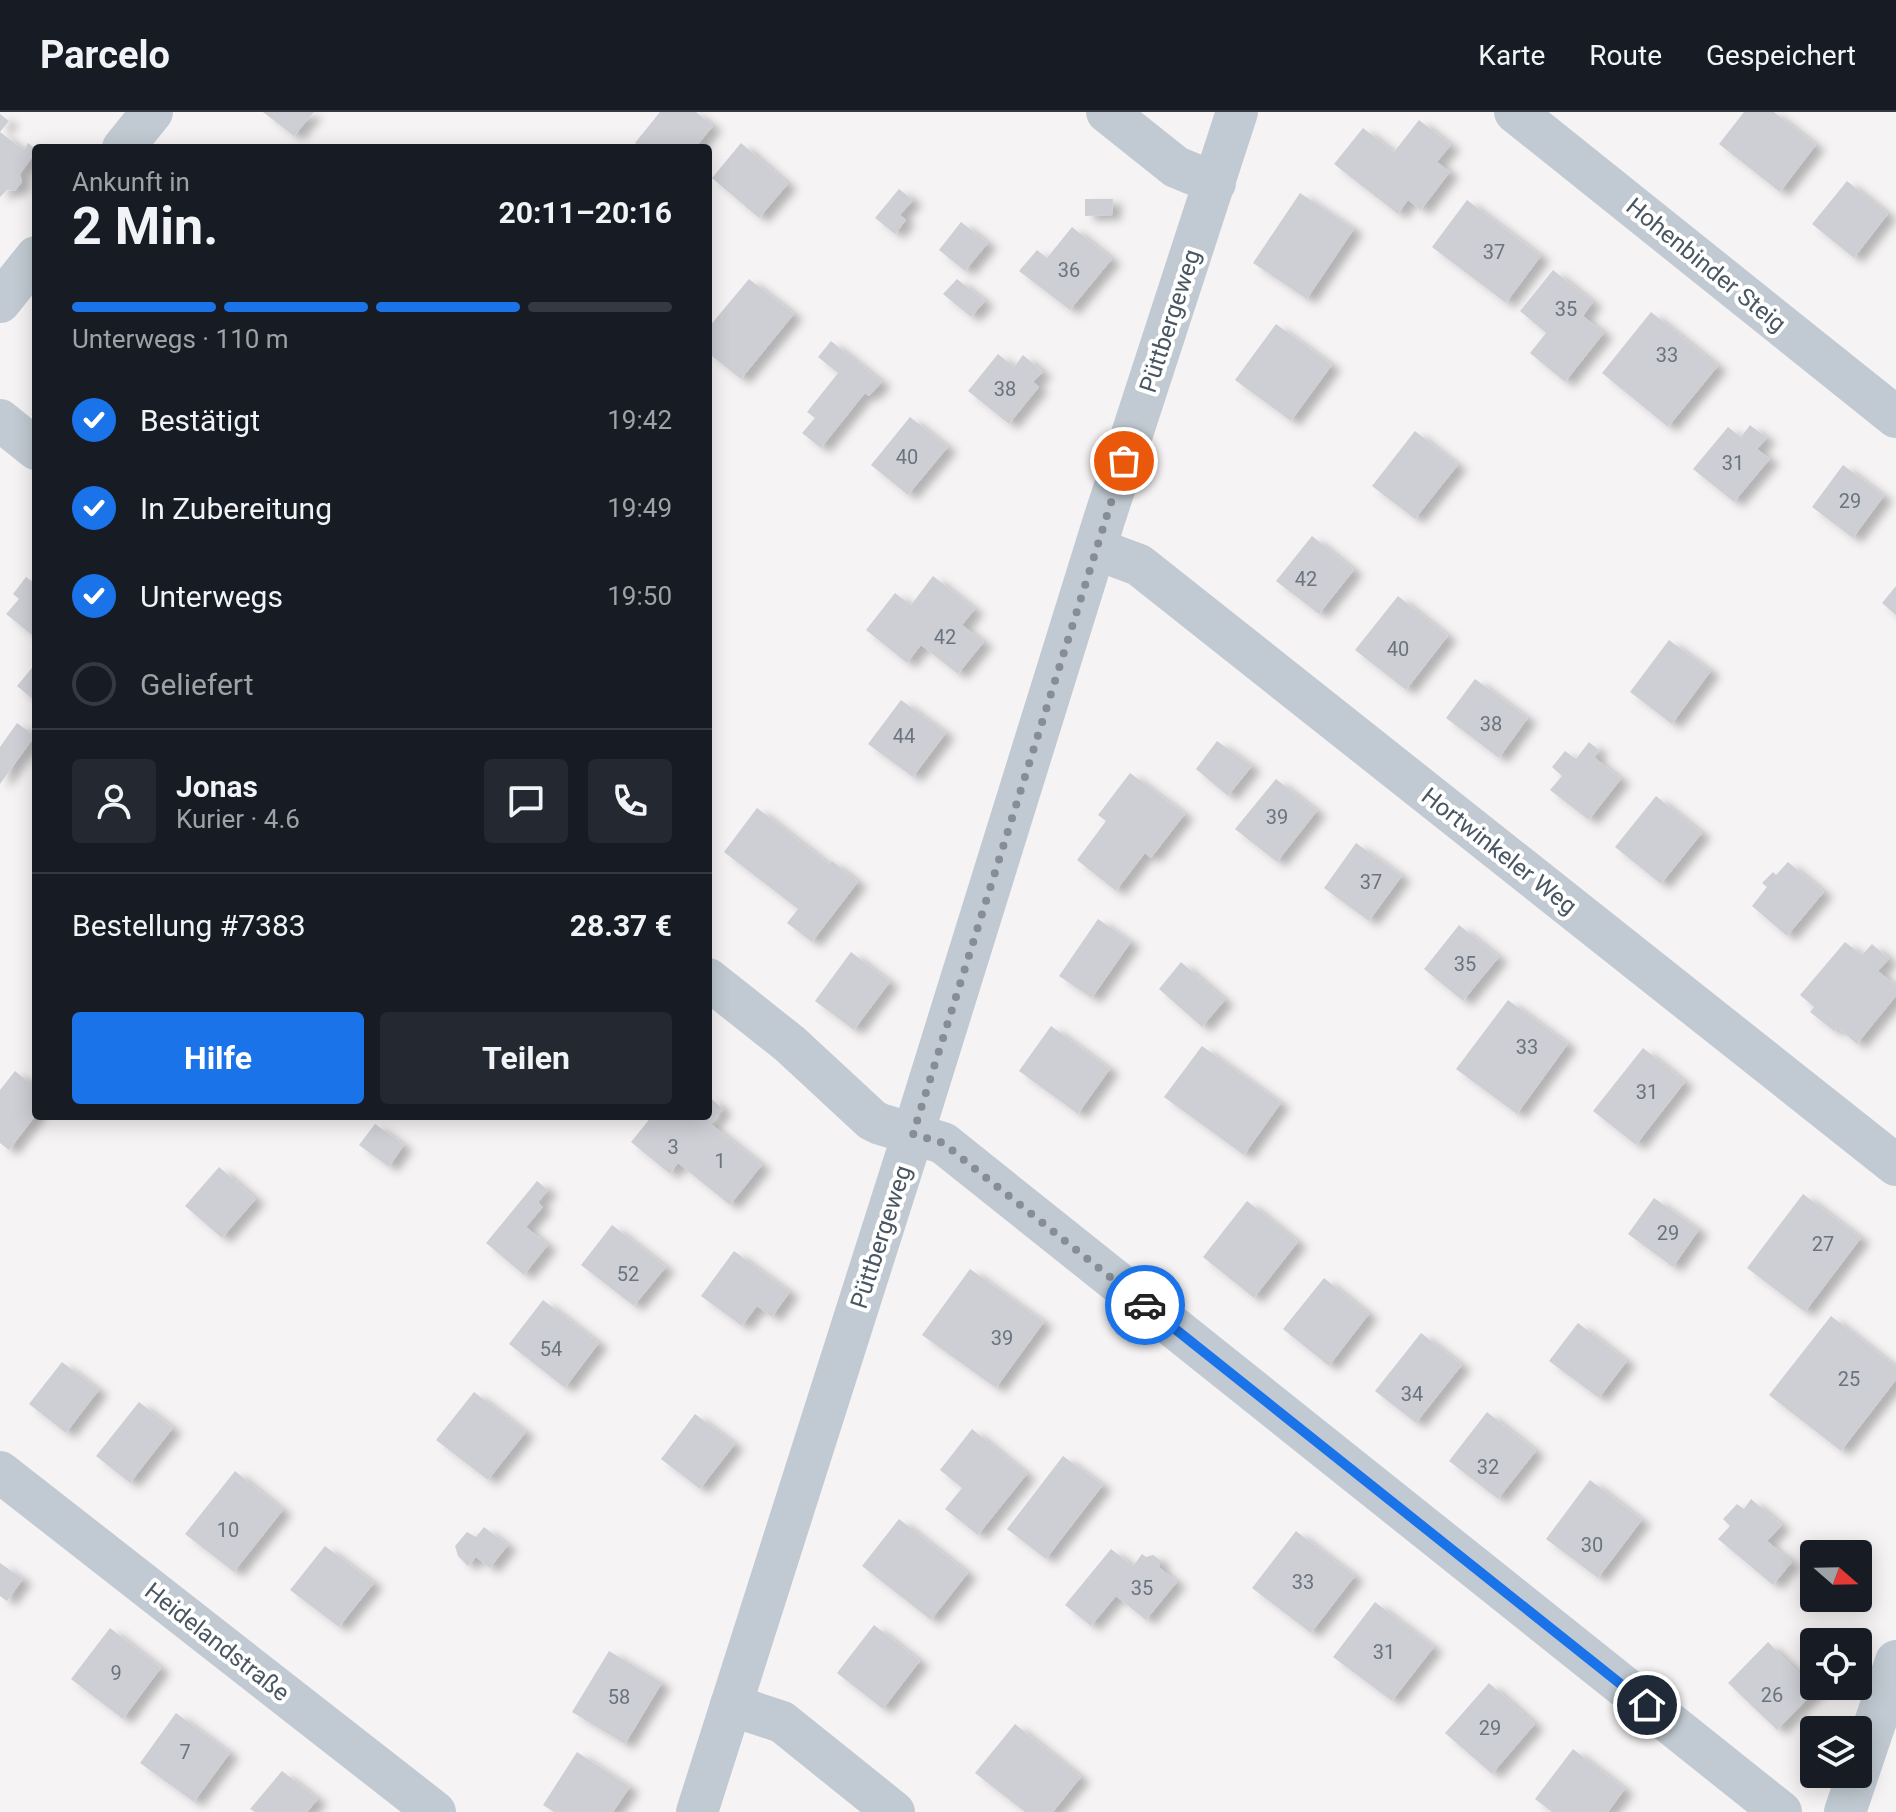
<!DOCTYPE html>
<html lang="de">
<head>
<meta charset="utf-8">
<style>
	:root { --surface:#171b24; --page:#242831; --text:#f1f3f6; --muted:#9ea1a6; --line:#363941; --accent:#1a73e8 }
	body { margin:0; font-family:Roboto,sans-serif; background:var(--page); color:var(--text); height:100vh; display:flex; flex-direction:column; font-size:30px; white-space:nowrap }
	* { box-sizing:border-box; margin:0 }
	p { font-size:26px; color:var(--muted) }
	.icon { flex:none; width:44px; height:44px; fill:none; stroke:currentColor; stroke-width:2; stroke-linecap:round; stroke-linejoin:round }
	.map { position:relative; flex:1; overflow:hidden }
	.details { position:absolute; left:32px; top:32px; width:680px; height:976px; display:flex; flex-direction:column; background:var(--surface); border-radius:8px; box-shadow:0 4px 20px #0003 }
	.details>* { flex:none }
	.needle { width:52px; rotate:110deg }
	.buttons { position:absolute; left:1800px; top:1428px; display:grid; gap:16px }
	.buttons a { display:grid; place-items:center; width:72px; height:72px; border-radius:8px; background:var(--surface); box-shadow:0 4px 20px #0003; font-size:40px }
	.pin { position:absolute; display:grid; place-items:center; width:68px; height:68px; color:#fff; margin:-34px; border:4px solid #fff; border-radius:50%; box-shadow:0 2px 8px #0007 }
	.courier { position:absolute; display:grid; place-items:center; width:80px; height:80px; margin:-40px; border:6px solid #1a73e8; border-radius:50%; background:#fff; color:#222; box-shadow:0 2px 10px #0007 }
	.headline em { font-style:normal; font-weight:700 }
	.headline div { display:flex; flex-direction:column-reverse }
	.headline { display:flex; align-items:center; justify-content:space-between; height:136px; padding:0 40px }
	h1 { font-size:52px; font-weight:700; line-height:60px }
	.bar { display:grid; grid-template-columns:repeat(4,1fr); gap:12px 8px; align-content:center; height:96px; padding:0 40px }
	.bar i { height:10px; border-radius:6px; background:var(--line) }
	.bar .selected { background:var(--accent) }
	.bar p { grid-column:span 4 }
	.line { display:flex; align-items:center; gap:20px; padding:0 40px; border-top:2px solid var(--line) }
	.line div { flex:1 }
	.round { display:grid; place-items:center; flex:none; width:84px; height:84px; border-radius:8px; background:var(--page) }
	ol { padding:0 40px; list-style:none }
	li { display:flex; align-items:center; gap:24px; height:88px }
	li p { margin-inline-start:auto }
	li .icon { padding:8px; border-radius:50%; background:var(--accent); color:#fff; stroke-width:4 }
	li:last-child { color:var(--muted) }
	li i { width:44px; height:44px; border:4px solid var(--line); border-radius:50% }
	.button { display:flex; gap:16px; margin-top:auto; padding:16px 40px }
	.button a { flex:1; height:92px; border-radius:8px; background:var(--accent); color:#fff; font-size:32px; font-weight:700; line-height:92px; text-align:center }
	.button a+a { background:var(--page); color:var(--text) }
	header { display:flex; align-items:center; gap:48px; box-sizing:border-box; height:112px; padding:0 40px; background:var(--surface); border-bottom:2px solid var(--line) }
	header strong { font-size:38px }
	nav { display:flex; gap:44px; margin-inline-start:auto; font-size:28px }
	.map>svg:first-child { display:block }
</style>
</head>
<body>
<header>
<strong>Parcelo</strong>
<nav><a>Karte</a><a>Route</a><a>Gespeichert</a></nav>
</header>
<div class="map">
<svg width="1896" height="1700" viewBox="0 0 1896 1700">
	<defs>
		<filter id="shadow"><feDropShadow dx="9" dy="5" stdDeviation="4" flood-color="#0004"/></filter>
	</defs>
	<rect width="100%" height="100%" fill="#f5f3f3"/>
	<g fill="#cdcfd5" filter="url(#shadow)">
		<path d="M263,0H314L294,24Z"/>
		<path d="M660,0H696L713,14L695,36H642L635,31Z"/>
		<path d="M1744,0H1774L1816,33L1780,80L1719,32Z"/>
		<path d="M0,2L9,9L0,20L24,38L28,31L36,37V40L20,62L22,70L15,79L7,78L0,85Z"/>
		<path d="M1419,8L1451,33L1437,50L1450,60L1421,98L1408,88L1398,102L1334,52L1363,16L1394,40Z"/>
		<path d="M741,31L788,72L759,106L712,66Z"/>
		<path d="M1847,69L1888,102L1854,146L1812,112Z"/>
		<path d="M899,77L913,88L900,103L906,108L895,122L875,106Z"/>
		<path d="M1300,81L1354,117L1307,187L1253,151Z"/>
		<path d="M1085,87H1113L1112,103L1085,104Z"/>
		<path d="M1467,88L1541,144L1506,191L1432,135Z"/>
		<path d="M961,110L988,131L965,159L939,138Z"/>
		<path d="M1072,115L1112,147L1070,198L1019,159L1037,138L1047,146Z"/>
		<path d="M1553,158L1593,190L1583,204L1604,221L1565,270L1530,241L1546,221L1520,199Z"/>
		<path d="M749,167L794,202L741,267L708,241V216Z"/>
		<path d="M957,167L985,189L971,205L943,182Z"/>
		<path d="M1651,200L1718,254L1668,315L1602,261Z"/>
		<path d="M1276,212L1332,253L1291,309L1235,268Z"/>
		<path d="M831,229L882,270L869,284L865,281L821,336L802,321L815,306L807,300L838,261L818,245Z"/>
		<path d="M998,242L1014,255L1023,243L1043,260L1033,270L1039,275L1009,312L968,279Z"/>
		<path d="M910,305L948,335L908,383L871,353Z"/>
		<path d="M1750,313L1767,326L1757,337L1770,347L1734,390L1693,357L1728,315L1741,325Z"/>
		<path d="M1415,319L1458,353L1415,407L1372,374Z"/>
		<path d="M1843,353L1884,384L1853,426L1812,395Z"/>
		<path d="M1312,424L1354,458L1319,502L1276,469Z"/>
		<path d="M933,464L975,497L962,513L984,530L958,562L921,533L907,551L866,518L895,481L911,493Z"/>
		<path d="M26,465L33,470L36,466V526L6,502L19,487L13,482Z"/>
		<path d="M1896,474V503L1882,491Z"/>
		<path d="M1398,484L1448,524L1406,578L1355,538Z"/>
		<path d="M1669,528L1711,559L1672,612L1630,580Z"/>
		<path d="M36,551V585L34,588L17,574Z"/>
		<path d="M1475,567L1528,606L1499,646L1446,606Z"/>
		<path d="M901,588L946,621L913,665L868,632Z"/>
		<path d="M17,611L35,624L0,672V635Z"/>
		<path d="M1217,629L1252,654L1228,684L1196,657Z"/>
		<path d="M1589,630L1599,638L1594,645L1621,667L1589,708L1550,678L1562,664L1552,655L1565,639L1576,647Z"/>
		<path d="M1130,661L1185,702L1151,746L1145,741L1116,779L1077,748L1106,709L1098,703Z"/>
		<path d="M1276,667L1317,699L1277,750L1235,717Z"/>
		<path d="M1656,684L1702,721L1661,772L1615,735Z"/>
		<path d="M757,696L829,752L832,749L858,770L812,830L787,811L798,797L724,740Z"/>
		<path d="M1356,731L1402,764L1369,809L1324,776Z"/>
		<path d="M1788,750L1824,780L1787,824L1752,794L1767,775L1762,771L1773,760L1776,763Z"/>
		<path d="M1098,807L1131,830L1092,886L1059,864Z"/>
		<path d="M1459,813L1499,845L1463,889L1424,857Z"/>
		<path d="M1845,830L1862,843L1872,832L1889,847L1878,859L1896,874V884L1857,932L1837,915L1834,919L1810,900L1814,895L1800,883Z"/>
		<path d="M851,840L890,870L854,918L815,889Z"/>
		<path d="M1181,850L1225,888L1202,915L1159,877Z"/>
		<path d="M1508,888L1568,932L1517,1002L1456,957Z"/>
		<path d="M1051,914L1110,957L1078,1002L1019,959Z"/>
		<path d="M1202,934L1281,991L1244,1043L1164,985Z"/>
		<path d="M1643,936L1685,970L1636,1033L1593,999Z"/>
		<path d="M15,959L36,976V1003L9,1038L0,1031V978Z"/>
		<path d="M708,984L723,997L711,1012L762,1053L730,1093L678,1051L670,1062L631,1030L652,1004H708Z"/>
		<path d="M375,1012L404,1033L389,1055L359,1033Z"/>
		<path d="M219,1055L256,1087L222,1126L185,1094Z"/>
		<path d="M537,1069L548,1078L538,1090L543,1095L526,1115L548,1133L524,1163L486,1131Z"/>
		<path d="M1803,1082L1861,1126L1805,1200L1747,1156Z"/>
		<path d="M1654,1086L1699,1118L1673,1155L1628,1122Z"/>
		<path d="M1247,1089L1298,1130L1254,1186L1203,1145Z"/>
		<path d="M612,1113L666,1155L634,1194L581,1153Z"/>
		<path d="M734,1139L790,1180L772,1205L757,1194L742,1214L701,1184Z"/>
		<path d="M970,1157L1044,1210L996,1276L922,1223Z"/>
		<path d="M1324,1166L1369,1202L1329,1254L1283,1217Z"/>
		<path d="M543,1188L599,1231L565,1276L509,1232Z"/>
		<path d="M1831,1204L1896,1255V1268L1841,1339L1769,1283Z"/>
		<path d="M1578,1211L1627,1249L1599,1286L1549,1249Z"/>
		<path d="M1421,1221L1462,1253L1416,1311L1375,1279Z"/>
		<path d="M62,1250L99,1278L66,1321L29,1292Z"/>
		<path d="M474,1280L526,1320L488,1368L436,1328Z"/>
		<path d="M139,1290L173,1316L130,1371L96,1344Z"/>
		<path d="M1487,1300L1536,1339L1498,1387L1449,1349Z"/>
		<path d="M695,1302L735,1332L700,1377L661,1347Z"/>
		<path d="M972,1317L1027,1362L978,1423L945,1397L962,1376L940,1358Z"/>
		<path d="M1063,1344L1103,1373L1046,1447L1007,1417Z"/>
		<path d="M235,1359L283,1398L234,1460L185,1422Z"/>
		<path d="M1590,1368L1642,1408L1598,1466L1546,1427Z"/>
		<path d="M1751,1387L1782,1413L1767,1429L1792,1450L1773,1473L1718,1427L1730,1414L1723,1407L1737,1392L1744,1397Z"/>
		<path d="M899,1407L968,1461L931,1508L862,1454Z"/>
		<path d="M484,1415L508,1433L490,1456L476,1445L468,1454L458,1444L455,1434L467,1420L476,1425Z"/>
		<path d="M1296,1419L1355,1464L1311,1521L1252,1476Z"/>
		<path d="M325,1434L374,1471L339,1515L290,1478Z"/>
		<path d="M1111,1437L1133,1454L1142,1442L1146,1445L1153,1443L1160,1448V1456L1177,1470L1146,1508L1116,1484L1091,1514L1065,1493Z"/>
		<path d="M0,1451L23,1467L7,1489L0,1484Z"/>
		<path d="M1375,1490L1434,1535L1392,1589L1333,1545Z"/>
		<path d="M874,1513L920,1549L883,1597L837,1561Z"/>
		<path d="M110,1516L161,1556L123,1607L71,1567Z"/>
		<path d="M1768,1530L1816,1578L1777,1618L1728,1571Z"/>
		<path d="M609,1539L662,1571L625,1632L572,1600Z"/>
		<path d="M1489,1571L1535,1612L1492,1662L1445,1621Z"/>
		<path d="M176,1601L230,1641L194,1690L140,1651Z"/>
		<path d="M1015,1612L1081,1665L1053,1700H1025L975,1661Z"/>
		<path d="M1573,1637L1625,1677L1608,1700H1552L1535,1687Z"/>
		<path d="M577,1640L630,1675L613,1700H554L543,1693Z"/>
		<path d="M282,1659L318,1687L307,1700H255L250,1697Z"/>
	</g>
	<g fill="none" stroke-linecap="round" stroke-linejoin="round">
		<g stroke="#c1cad2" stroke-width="42">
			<path d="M1107,0L1176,55L1215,71"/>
			<path d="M1515,0L1896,305"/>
			<path d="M123,36L152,0"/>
			<path d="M0,190L36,145"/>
			<path d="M0,308L36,337"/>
			<path d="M1096,437L1139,453L1896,1053"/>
			<path d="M708,867L790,932L872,1008L880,1012L943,1031L1781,1700"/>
			<path d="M0,1360L435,1700"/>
			<path d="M731,1593L782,1610L894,1700"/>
			<path d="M697,1700L913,1022L1104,408L1237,0"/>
			<path d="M1845,1700L1896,1549"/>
		</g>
	</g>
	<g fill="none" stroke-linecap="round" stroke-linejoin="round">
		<path stroke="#868d94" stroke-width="8" stroke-dasharray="0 14.4" d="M1124,349L913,1022L943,1031L1145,1193"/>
		<path stroke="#1a73e8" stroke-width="10" d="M1145,1193L1647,1593"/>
	</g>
	<g text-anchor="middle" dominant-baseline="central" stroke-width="8" stroke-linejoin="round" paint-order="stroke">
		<g font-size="20" fill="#6b747e">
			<text x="1494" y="140">37</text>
			<text x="1069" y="158">36</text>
			<text x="1566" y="197">35</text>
			<text x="1667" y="243">33</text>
			<text x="1005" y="277">38</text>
			<text x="907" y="345">40</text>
			<text x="1733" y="351">31</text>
			<text x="1850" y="389">29</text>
			<text x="1306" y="467">42</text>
			<text x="945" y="525">42</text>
			<text x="1398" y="537">40</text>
			<text x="1491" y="612">38</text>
			<text x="904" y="624">44</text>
			<text x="1277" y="705">39</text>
			<text x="1371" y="770">37</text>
			<text x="1465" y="852">35</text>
			<text x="1527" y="935">33</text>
			<text x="1647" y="980">31</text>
			<text x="673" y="1035">3</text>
			<text x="720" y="1049">1</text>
			<text x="1668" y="1121">29</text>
			<text x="1823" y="1132">27</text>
			<text x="628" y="1162">52</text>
			<text x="1002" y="1226">39</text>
			<text x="551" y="1237">54</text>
			<text x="1849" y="1267">25</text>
			<text x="1412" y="1282">34</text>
			<text x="1488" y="1355">32</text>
			<text x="228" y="1418">10</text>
			<text x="1592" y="1433">30</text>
			<text x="1303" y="1470">33</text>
			<text x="1142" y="1476">35</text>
			<text x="1384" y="1540">31</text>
			<text x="116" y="1561">9</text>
			<text x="1772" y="1583">26</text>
			<text x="619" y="1585">58</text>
			<text x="1490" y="1616">29</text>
			<text x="185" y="1640">7</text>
		</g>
		<g font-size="24" fill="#4a5661" stroke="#fff">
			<text transform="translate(1706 153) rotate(39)">Hohenbinder Steig</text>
			<text transform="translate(1170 209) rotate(-72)">Püttbergeweg</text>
			<text transform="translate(1499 739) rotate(38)">Hortwinkeler Weg</text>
			<text transform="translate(881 1125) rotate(-72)">Püttbergeweg</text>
			<text transform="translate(217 1530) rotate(38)">Heidelandstraße</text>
		</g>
	</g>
</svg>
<div class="buttons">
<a><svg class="needle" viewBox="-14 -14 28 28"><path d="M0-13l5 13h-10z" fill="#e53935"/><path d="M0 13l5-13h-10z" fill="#9ea1a6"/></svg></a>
<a><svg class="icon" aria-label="locate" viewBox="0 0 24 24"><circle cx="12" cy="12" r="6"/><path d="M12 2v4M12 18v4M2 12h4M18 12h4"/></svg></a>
<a><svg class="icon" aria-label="layers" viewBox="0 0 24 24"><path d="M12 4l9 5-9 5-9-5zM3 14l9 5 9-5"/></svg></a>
</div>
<div class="pin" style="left:1124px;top:349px;background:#ea580c"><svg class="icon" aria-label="bag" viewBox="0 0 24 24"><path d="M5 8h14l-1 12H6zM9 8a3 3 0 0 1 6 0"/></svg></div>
<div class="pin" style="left:1647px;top:1593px;background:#1f2937"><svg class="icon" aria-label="home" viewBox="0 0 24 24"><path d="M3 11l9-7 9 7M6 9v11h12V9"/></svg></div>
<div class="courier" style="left:1145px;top:1193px"><svg class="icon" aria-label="car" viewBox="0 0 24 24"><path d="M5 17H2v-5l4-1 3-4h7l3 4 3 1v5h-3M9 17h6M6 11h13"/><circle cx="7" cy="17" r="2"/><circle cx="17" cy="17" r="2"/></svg></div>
<section class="details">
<div class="headline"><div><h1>2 Min.</h1><p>Ankunft in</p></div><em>20:11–20:16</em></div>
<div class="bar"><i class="selected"></i><i class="selected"></i><i class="selected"></i><i></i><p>Unterwegs · 110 m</p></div>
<ol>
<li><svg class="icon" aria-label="check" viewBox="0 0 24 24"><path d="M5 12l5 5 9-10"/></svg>Bestätigt<p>19:42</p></li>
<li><svg class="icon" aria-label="check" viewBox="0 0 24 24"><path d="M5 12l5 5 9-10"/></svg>In Zubereitung<p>19:49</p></li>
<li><svg class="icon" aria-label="check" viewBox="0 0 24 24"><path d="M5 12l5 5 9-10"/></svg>Unterwegs<p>19:50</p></li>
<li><i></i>Geliefert</li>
</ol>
<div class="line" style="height:144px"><a class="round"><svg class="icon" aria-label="person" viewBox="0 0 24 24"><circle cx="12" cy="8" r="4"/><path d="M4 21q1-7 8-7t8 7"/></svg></a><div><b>Jonas</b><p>Kurier · 4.6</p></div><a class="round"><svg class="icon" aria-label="chat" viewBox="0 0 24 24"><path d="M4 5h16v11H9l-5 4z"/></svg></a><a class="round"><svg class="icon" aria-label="phone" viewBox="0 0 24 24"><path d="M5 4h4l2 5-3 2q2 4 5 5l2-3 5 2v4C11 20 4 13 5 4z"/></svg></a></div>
<div class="line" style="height:104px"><div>Bestellung #7383</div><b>28.37 €</b></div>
<div class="button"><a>Hilfe</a><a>Teilen</a></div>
</section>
</div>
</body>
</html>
